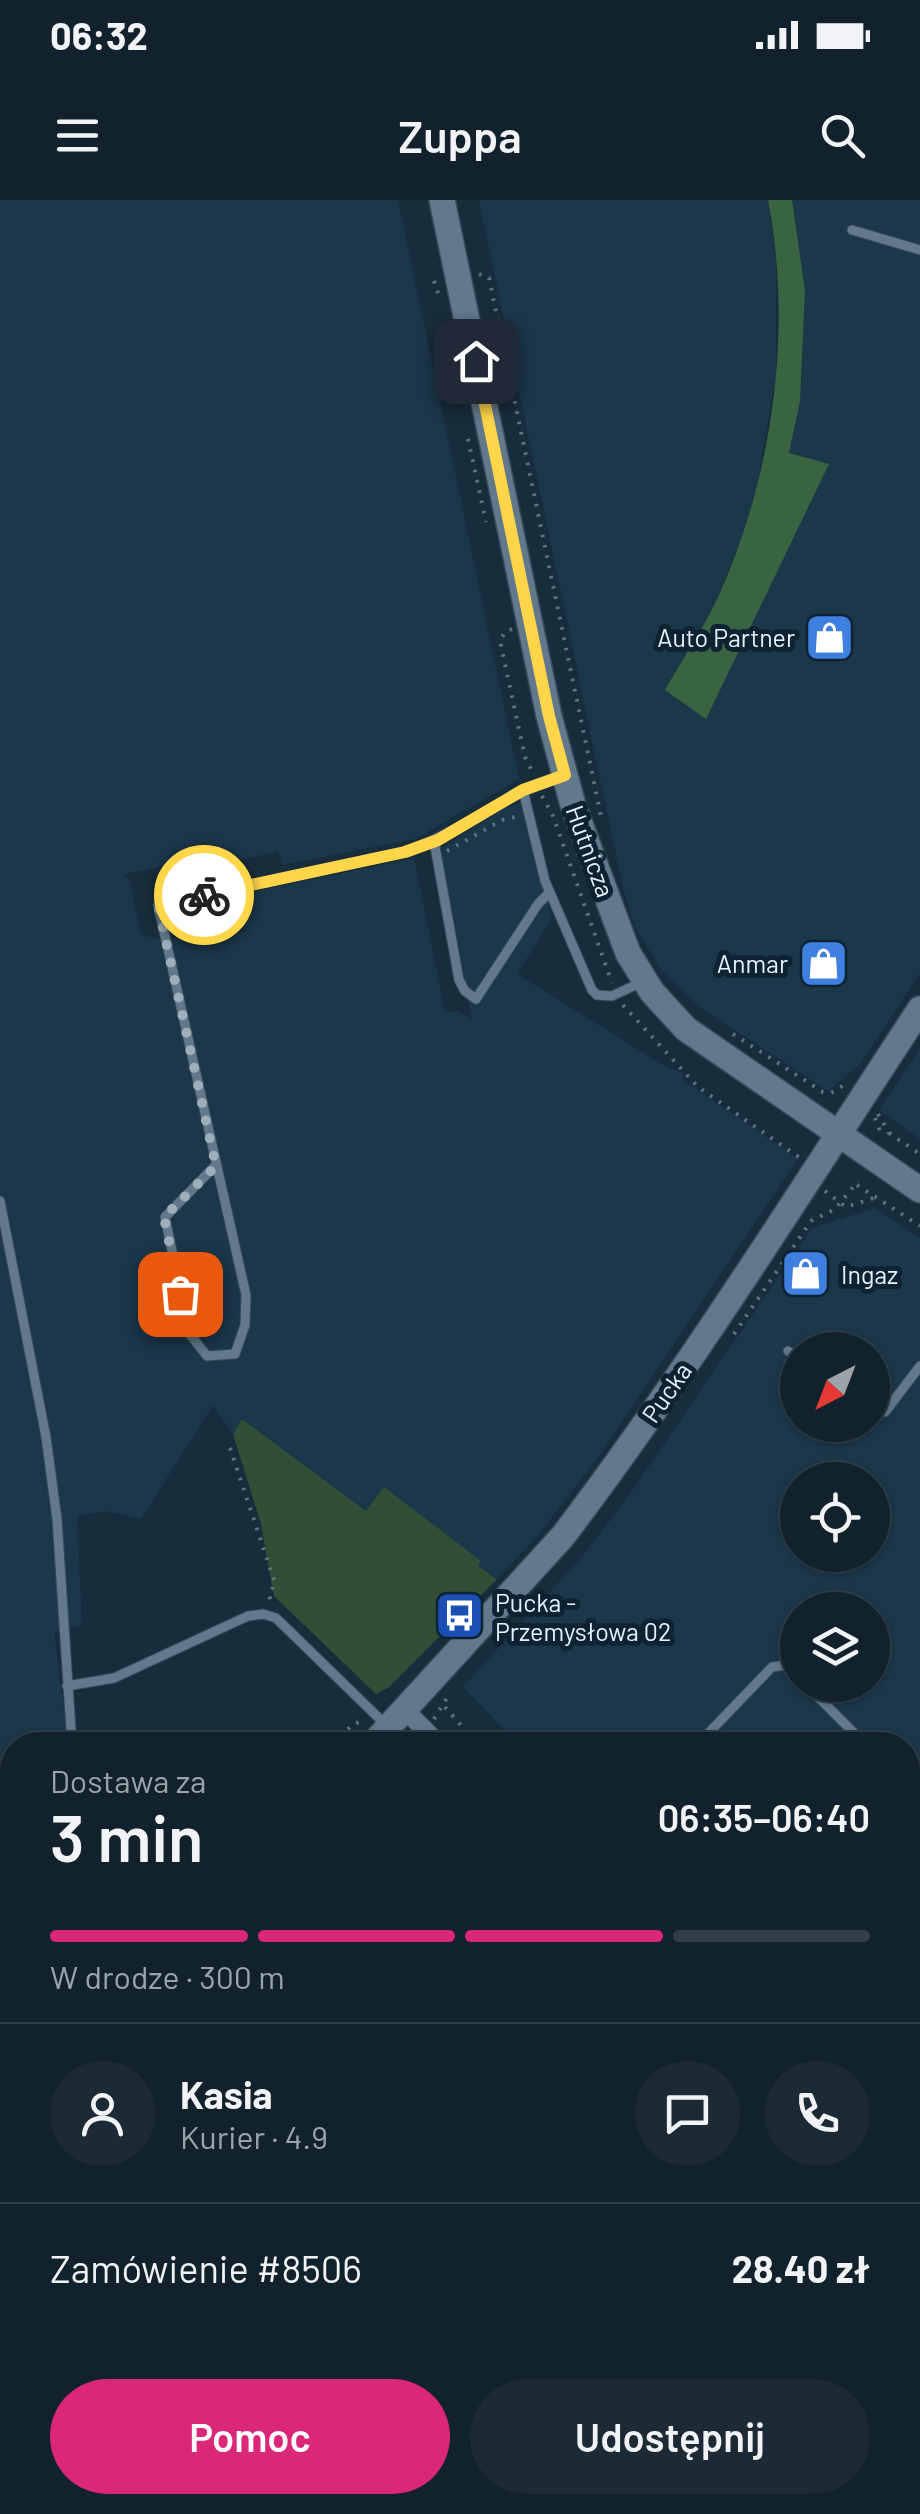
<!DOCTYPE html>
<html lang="pl">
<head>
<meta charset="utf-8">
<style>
	:root { --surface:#12222d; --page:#1b2a35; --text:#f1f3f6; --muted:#9ca4aa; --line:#313f49; --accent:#db2777 }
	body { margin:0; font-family:Barlow,sans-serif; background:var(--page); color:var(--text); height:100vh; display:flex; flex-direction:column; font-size:38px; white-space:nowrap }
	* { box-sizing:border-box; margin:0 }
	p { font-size:32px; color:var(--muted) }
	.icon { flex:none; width:55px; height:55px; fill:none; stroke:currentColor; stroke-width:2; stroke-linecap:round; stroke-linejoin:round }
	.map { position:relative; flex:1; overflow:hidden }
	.sheet { position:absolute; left:0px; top:1532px; width:920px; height:782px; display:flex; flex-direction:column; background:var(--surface); border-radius:40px 40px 0 0; box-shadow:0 2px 8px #0004,0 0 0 2px var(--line) }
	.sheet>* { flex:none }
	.needle { width:65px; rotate:222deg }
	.tools { position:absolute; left:780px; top:1132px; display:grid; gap:20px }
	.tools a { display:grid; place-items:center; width:110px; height:110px; border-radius:50%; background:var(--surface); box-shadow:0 2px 8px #0004,0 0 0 2px var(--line); font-size:50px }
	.pin { position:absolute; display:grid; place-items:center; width:85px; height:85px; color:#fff; margin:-42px; border-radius:20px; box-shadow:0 5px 15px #0006 }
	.courier { position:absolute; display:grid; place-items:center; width:100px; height:100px; margin:-50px; border:8px solid #ffd54a; border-radius:50%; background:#fff; color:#222; box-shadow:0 2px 12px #0007 }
	.summary em { font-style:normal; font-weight:600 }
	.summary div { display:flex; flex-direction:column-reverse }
	.summary { display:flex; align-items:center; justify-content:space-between; height:170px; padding:0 50px }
	h1 { font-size:65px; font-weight:600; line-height:75px }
	.bar { display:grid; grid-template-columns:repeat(4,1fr); gap:15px 10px; align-content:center; height:120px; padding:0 50px }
	.bar i { height:12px; border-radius:8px; background:var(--line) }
	.bar .current { background:var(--accent) }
	.bar p { grid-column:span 4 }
	.line { display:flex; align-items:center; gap:25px; padding:0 50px; border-top:2px solid var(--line) }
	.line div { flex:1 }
	.round { display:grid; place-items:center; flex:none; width:105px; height:105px; border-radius:52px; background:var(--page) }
	.action { display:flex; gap:20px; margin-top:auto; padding:20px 50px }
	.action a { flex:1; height:115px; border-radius:60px; background:var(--accent); color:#fff; font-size:40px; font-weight:600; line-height:115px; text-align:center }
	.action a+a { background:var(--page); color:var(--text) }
	.status { display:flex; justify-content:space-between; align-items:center; height:70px; padding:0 50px; background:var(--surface); direction:ltr }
	.status svg { height:28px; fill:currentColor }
	header { display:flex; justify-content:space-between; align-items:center; height:130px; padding:0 50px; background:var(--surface); font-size:45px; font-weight:600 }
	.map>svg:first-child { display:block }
</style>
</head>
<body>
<div class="status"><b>06:32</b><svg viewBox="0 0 49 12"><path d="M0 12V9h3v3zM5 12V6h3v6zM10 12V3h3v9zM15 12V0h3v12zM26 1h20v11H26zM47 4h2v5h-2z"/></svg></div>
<header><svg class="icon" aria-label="menu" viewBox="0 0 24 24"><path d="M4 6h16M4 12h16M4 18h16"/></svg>Zuppa<svg class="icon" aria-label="search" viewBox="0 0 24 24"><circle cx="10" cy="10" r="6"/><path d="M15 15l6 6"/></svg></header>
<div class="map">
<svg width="920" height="2314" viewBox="0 0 920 2314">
	<rect width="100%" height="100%" fill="#182d3c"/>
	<g fill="#1b374a" fill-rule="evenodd">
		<path d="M0,0H398L519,579L415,639L282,665L278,652L177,672L166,666L123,674L129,680L141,735L164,740L185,734V728L200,703L414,658L445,813L458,811L472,820L441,652L443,647L503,609L524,602L552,718L517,774L661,864L684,874L682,879L798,959L596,1260L540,1333L497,1379L478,1366L481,1362L385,1288L366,1312L242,1219L233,1234L213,1205L141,1319L106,1311L77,1316L82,1425L54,1431L68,1545H12V2302L188,2303L190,2314H0Z"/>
		<path d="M479,0H768L776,62V174L757,287L741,340L717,399L665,489L706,518L792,255L789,253L800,201L805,91L792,0H920V773L860,864L828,891L698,806L662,771L635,727L623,688Z"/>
		<path d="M920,848V939L879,910Z"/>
		<path d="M875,1008L920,1038V1962L908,1947V1545H519L463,1487L580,1359L623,1304L812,1028ZM798,1150H872V1225H798ZM798,1280H872V1355H798ZM798,1410H872V1485H798Z"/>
		<path d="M908,2114L920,2127V2276L908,2286Z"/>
		<path d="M399,2302L885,2303L870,2314H387Z"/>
	</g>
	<g fill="#314f37">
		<path d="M242,1219L366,1311L384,1287L481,1361L478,1366L497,1379L389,1487L376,1494L274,1396L261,1324L233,1234Z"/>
		<path d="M326,2303V2302L399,2303L387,2314H329Z"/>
	</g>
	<path fill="#386442" d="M768,0H792L805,91L800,201L789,253L829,264L706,519L665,490C682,459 703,429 718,397C773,276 793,131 768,0Z"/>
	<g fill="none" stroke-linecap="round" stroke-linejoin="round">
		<defs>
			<g id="lane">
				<path d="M852,30L920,50"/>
				<path d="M523,590L545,681L592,790L597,795L612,796L642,782"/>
				<path d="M434,641L459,780L465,791L476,799L538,704L549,693"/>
				<path d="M215,966L165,1017L189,1133L207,1156L235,1154L245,1125L246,1095L158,705L405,652C460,632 506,594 562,576"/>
				<path d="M0,1001L46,1237L57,1319L72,1545"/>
				<path d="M788,1151L798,1157"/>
				<path d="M872,1211L885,1212L920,1166"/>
				<path d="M806,1485L866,1545"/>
				<path d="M67,1486L114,1478L248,1416L263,1414L276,1418L386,1525"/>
				<path d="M697,1545L772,1467L786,1465L798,1477"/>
				<path d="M908,1711L920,1698"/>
				<path d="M908,1824L920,1814"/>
				<path d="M908,1974L920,1965"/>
				<path d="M908,2129L920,2118"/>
				<path d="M716,2314L728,2302"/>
			</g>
			<g id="street">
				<path d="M405,1510L440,1545"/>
				<path d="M908,2023L920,2042"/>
				<path d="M214,2302L217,2314"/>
				<path d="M901,2314L920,2299"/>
			</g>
			<g id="secondary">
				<path d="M442,0L549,516L573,605L628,753L652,792L686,829L920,990"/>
				<path d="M372,1545L563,1336C691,1167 804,986 920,809"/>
			</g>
		</defs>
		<use href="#lane" stroke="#394a57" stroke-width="11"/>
		<use href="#street" stroke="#394a57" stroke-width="20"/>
		<use href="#secondary" stroke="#394a57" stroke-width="28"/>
		<g stroke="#617381" stroke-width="4" stroke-dasharray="2.5 8" stroke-linecap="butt">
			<path d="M479,74L489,78L601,616"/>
			<path d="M434,81L438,93"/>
			<path d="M468,239L486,322"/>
			<path d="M512,429L505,432L500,441L525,557L533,573"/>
			<path d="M542,596L553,616L612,783"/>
			<path d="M447,651L502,620L519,616"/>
			<path d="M623,805L698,887L800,958"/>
			<path d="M733,834L823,892L831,893L844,885"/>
			<path d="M878,914L889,933L884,941"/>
			<path d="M875,918L882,936"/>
			<path d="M889,933L920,954"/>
			<path d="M857,985L920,1026"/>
			<path d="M825,991L846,1007L877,997"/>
			<path d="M734,1134L811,1021L835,1009L858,981"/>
			<path d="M230,1248L275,1383L269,1396L272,1404"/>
			<path d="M445,1507L478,1545"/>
			<path d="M434,1519L450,1493"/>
			<path d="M334,1545L352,1525L364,1520"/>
			<path d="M908,2059L920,2079"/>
		</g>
		<use href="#lane" stroke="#61798b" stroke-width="9"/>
		<use href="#street" stroke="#61798b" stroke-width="18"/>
		<use href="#secondary" stroke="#61798b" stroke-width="25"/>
		<g stroke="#93a4b0" stroke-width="5">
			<path d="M0,1738L12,1804"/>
			<path d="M0,1960L12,2026"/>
			<path d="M64,2302L67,2314"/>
			<path d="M106,2302L108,2314"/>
		</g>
		<defs>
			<path id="secondary-bridge" d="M0,1807L12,1800"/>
		</defs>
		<use href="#secondary-bridge" stroke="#394a57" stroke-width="28" stroke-linecap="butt"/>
		<use href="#secondary-bridge" stroke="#61798b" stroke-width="25"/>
	</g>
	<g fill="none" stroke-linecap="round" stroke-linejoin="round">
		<path stroke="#9eaeba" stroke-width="10" stroke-dasharray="0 18" d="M180,1094L164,1017L216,966L158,705L204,695"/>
		<path stroke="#ffd54a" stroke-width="12" d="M204,695L405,652L438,640L523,590L565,575L549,516L476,161"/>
	</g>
	<defs>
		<symbol id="shop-square" viewBox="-11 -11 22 22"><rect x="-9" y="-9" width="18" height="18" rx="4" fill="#3f7fe0" stroke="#0e2331"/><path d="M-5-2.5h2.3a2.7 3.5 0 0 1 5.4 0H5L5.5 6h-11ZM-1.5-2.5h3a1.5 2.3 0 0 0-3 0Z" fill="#fff"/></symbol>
		<symbol id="bus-square" viewBox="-11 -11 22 22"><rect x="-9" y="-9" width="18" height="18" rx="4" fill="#1a4fb4" stroke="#0e2331"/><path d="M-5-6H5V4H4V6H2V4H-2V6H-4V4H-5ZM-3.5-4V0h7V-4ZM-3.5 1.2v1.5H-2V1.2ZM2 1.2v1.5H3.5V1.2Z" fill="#fff"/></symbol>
	</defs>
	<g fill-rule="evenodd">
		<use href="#shop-square" x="802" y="410" width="55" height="55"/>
		<use href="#shop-square" x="796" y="736" width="55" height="55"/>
		<use href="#shop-square" x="778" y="1046" width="55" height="55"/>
		<use href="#bus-square" x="432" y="1388" width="55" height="55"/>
	</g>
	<g text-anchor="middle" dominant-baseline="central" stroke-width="10" stroke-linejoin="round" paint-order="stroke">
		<g font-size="25" fill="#e6f3fe" stroke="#0e2331" text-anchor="end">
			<text x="795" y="437">Auto Partner</text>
			<text x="788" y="763">Anmar</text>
			<text x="841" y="1074" text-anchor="start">Ingaz</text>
			<text x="495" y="1402" text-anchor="start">Pucka -<tspan x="495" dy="29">Przemysłowa 02</tspan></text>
		</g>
		<g font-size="25" fill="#e6f3fe" stroke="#0e2331">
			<text transform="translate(591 651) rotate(70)">Hutnicza</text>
			<text transform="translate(666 1192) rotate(-55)">Pucka</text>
		</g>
	</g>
</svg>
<div class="tools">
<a><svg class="needle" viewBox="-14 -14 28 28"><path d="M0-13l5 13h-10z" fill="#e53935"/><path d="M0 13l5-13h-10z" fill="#9ca4aa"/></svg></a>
<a><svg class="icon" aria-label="locate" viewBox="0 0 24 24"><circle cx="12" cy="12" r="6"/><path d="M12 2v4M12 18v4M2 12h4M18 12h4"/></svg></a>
<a><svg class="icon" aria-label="layers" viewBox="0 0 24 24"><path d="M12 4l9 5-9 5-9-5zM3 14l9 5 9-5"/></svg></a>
</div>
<div class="pin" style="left:180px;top:1094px;background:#ea580c"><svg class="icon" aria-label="bag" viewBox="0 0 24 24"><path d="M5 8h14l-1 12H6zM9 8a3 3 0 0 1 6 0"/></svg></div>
<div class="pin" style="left:476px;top:161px;background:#1f2937"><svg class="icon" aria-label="home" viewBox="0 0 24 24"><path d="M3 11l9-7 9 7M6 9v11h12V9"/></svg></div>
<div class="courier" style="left:204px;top:695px"><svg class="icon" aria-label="bike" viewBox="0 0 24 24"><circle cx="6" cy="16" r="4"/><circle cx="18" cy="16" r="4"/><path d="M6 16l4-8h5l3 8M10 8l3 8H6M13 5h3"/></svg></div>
<section class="sheet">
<div class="summary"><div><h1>3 min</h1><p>Dostawa za</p></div><em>06:35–06:40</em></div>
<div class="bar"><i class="current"></i><i class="current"></i><i class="current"></i><i></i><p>W drodze · 300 m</p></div>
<div class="line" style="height:180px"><a class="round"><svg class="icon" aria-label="person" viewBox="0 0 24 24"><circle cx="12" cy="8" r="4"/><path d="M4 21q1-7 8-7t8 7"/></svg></a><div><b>Kasia</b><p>Kurier · 4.9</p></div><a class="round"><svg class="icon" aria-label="chat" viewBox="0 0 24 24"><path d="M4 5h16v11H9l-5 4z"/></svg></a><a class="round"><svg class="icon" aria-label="phone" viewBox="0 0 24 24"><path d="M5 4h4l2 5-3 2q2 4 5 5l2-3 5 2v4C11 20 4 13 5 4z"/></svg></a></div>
<div class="line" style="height:130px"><div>Zamówienie #8506</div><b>28.40 zł</b></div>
<div class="action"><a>Pomoc</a><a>Udostępnij</a></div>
</section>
</div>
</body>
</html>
